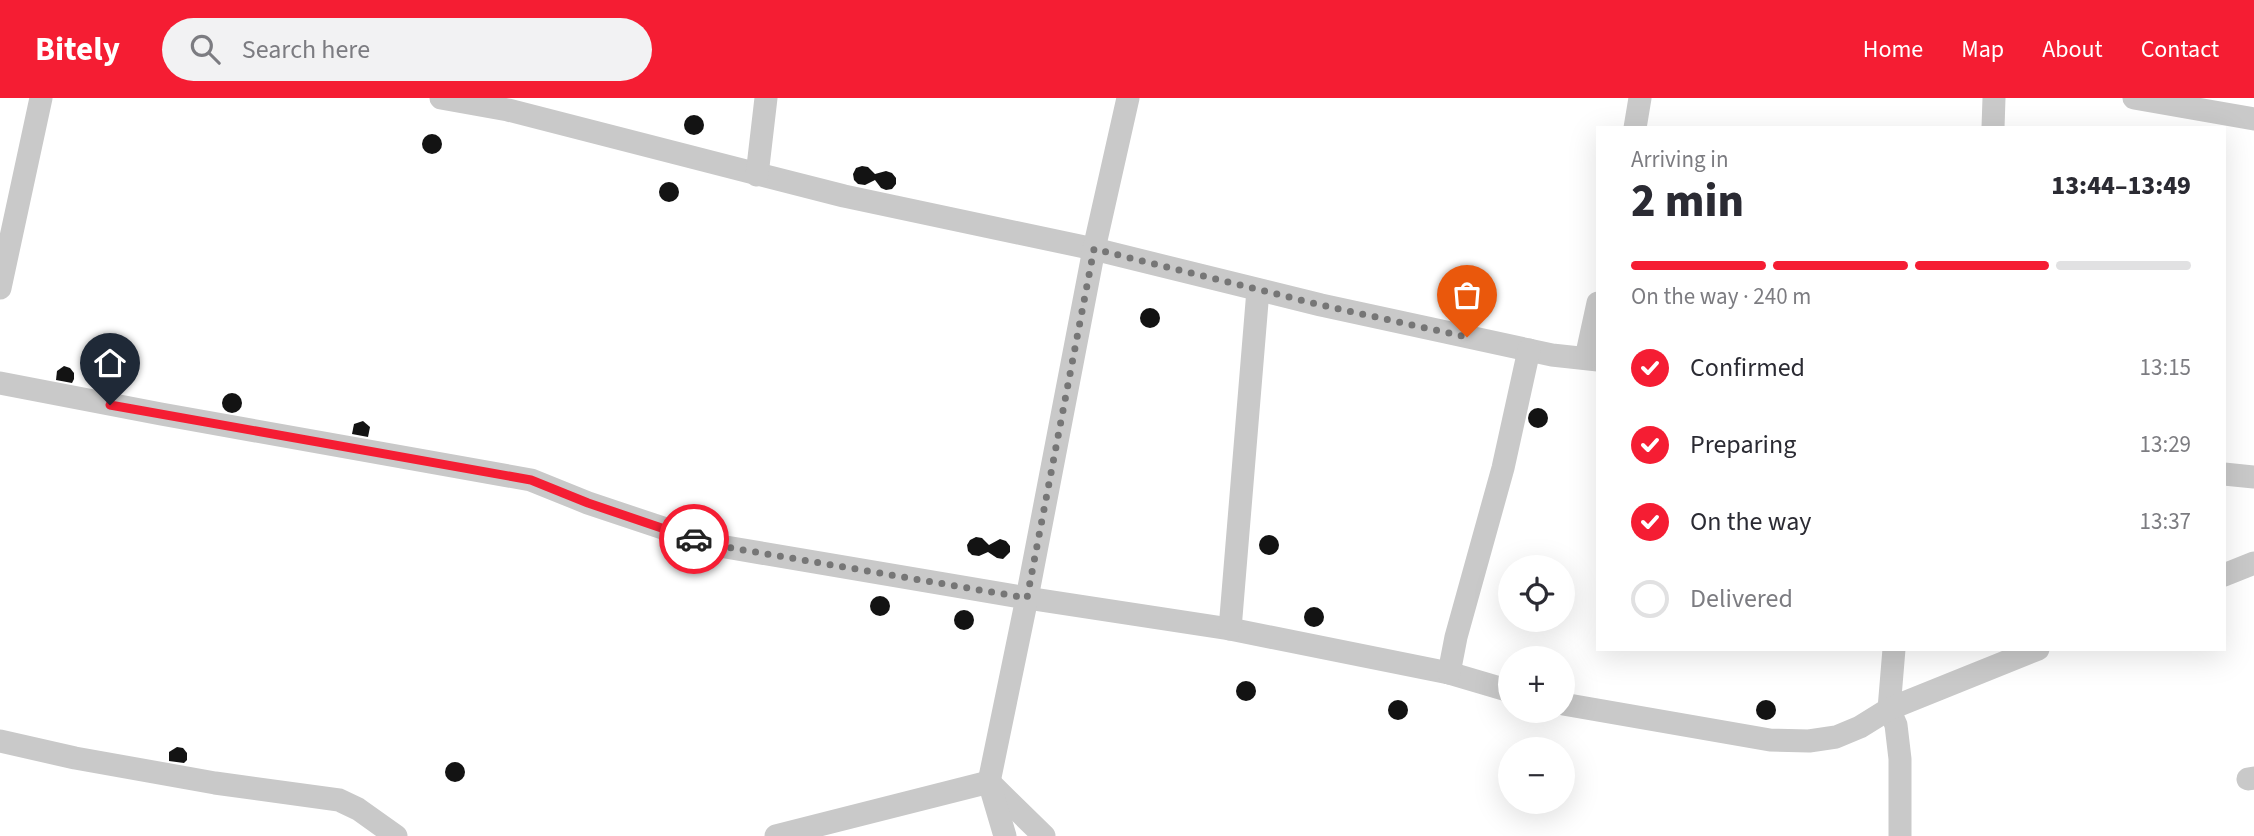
<!DOCTYPE html>
<html lang="en">
<head>
<meta charset="utf-8">
<style>
	:root { --surface:#fff; --page:#f2f2f3; --text:#2b2b33; --muted:#7c7c81; --line:#e1e1e2; --accent:#f51d33 }
	body { margin:0; font-family:"Source Sans 3",sans-serif; background:var(--page); color:var(--text); height:100vh; display:flex; flex-direction:column; font-size:26px; white-space:nowrap }
	* { box-sizing:border-box; margin:0 }
	p { font-size:23px; color:var(--muted) }
	.icon { flex:none; width:38px; height:38px; fill:none; stroke:currentColor; stroke-width:2; stroke-linecap:round; stroke-linejoin:round }
	.map { position:relative; flex:1; overflow:hidden }
	.panel { position:absolute; left:1596px; top:28px; width:630px; height:525px; display:flex; flex-direction:column; background:var(--surface); border-radius:0px; box-shadow:0 7px 28px #0002 }
	.panel>* { flex:none }
	.tools { position:absolute; left:1498px; top:457px; display:grid; gap:14px }
	.tools a { display:grid; place-items:center; width:77px; height:77px; border-radius:50%; background:var(--surface); box-shadow:0 7px 28px #0002; font-size:35px }
	.pin { position:absolute; display:grid; place-items:center; width:60px; height:60px; color:#fff; margin:-72px -30px; border-radius:50% 50% 50% 0; rotate:-45deg; box-shadow:0 0 7px #0007 }
	.pin .icon { rotate:45deg }
	.courier { position:absolute; display:grid; place-items:center; width:70px; height:70px; margin:-35px; border:5px solid #f51d33; border-radius:50%; background:#fff; color:#222; box-shadow:0 2px 9px #0007 }
	.overview em { font-style:normal; font-weight:800 }
	.overview div { display:flex; flex-direction:column-reverse }
	.overview { display:flex; align-items:center; justify-content:space-between; height:119px; padding:0 35px }
	h1 { font-size:46px; font-weight:800; line-height:52px }
	.bar { display:grid; grid-template-columns:repeat(4,1fr); gap:10px 7px; align-content:center; height:84px; padding:0 35px }
	.bar i { height:9px; border-radius:5px; background:var(--line) }
	.bar .selected { background:var(--accent) }
	.bar p { grid-column:span 4 }
	ol { padding:0 35px; list-style:none }
	li { display:flex; align-items:center; gap:21px; height:77px }
	li p { margin-inline-start:auto }
	li .icon { padding:7px; border-radius:50%; background:var(--accent); color:#fff; stroke-width:4 }
	li:last-child { color:var(--muted) }
	li i { width:38px; height:38px; border:4px solid var(--line); border-radius:50% }
	header { display:flex; align-items:center; gap:42px; box-sizing:border-box; height:98px; padding:0 35px; background:var(--accent); color:#fff }
	header strong { font-size:33px }
	nav { display:flex; gap:38px; margin-inline-start:auto; font-size:24px }
	.search { width:490px; height:63px; background:var(--page); display:flex; align-items:center; gap:18px; box-sizing:border-box; padding:0 24px; border-radius:38px; color:var(--muted); font-size:26px }
	.map>svg:first-child { display:block }
</style>
</head>
<body>
<header>
<strong>Bitely</strong>
<div class="search"><svg class="icon" aria-label="search" viewBox="0 0 24 24"><circle cx="10" cy="10" r="6"/><path d="M15 15l6 6"/></svg>Search here</div>
<nav><a>Home</a><a>Map</a><a>About</a><a>Contact</a></nav>
</header>
<div class="map">
<svg width="2254" height="738" viewBox="0 0 2254 738">
	<rect width="100%" height="100%" fill="#fff"/>
	<g fill="#131313">
		<circle cx="694" cy="27" r="10"/>
		<circle cx="432" cy="46" r="10"/>
		<path d="M862,68L868,69L875,76L886,73L892,75L896,80V86L892,91L886,92L881,90L875,82L865,87L858,86L854,82L853,76L856,70Z"/>
		<circle cx="669" cy="94" r="10"/>
		<circle cx="1150" cy="220" r="10"/>
		<path d="M64,268L70,270L74,275V281L72,285L56,282L57,273Z"/>
		<circle cx="232" cy="305" r="10"/>
		<circle cx="1538" cy="320" r="10"/>
		<path d="M363,323L370,329L368,339L352,336L354,326Z"/>
		<circle cx="1269" cy="447" r="10"/>
		<path d="M976,439L982,440L989,447L1000,441L1006,443L1010,448V454L1003,461L997,460L988,454L979,458L972,457L968,453L967,447L970,442Z"/>
		<circle cx="880" cy="508" r="10"/>
		<circle cx="1314" cy="519" r="10"/>
		<circle cx="964" cy="522" r="10"/>
		<circle cx="1246" cy="593" r="10"/>
		<circle cx="1398" cy="612" r="10"/>
		<circle cx="1766" cy="612" r="10"/>
		<path d="M177,649L183,650L187,655V662L184,665L169,663V654Z"/>
		<circle cx="455" cy="674" r="10"/>
	</g>
	<g fill="none" stroke-linecap="round" stroke-linejoin="round">
		<g stroke="#c9c9c9" stroke-width="23">
			<path d="M441,0L508,12L844,98L1094,151L1321,207L1552,257L1598,262"/>
			<path d="M2134,0L2254,21"/>
			<path d="M1635,30L1640,0"/>
			<path d="M1993,30L1994,0"/>
			<path d="M757,77L766,0"/>
			<path d="M0,190L41,0"/>
			<path d="M1586,260L1598,205"/>
			<path d="M0,285L161,316L531,382L588,405L714,447L1027,500L1230,531L1449,575L1510,593"/>
			<path d="M2224,376L2254,379"/>
			<path d="M2224,477L2254,465"/>
			<path d="M1230,531L1258,192"/>
			<path d="M1894,551L1889,611L1896,627L1900,661V738"/>
			<path d="M1449,575L1456,539L1503,370L1529,252"/>
			<path d="M1563,606L1770,642L1809,643L1836,639L1860,629L1889,611L2038,551"/>
			<path d="M0,643L75,660L215,685L339,702L358,711L396,738"/>
			<path d="M2248,681L2254,680"/>
			<path d="M991,686L1044,738"/>
			<path d="M776,738L989,684"/>
			<path d="M1005,738L989,684L1027,500L1094,151L1128,0"/>
		</g>
	</g>
	<g fill="none" stroke-linecap="round" stroke-linejoin="round">
		<path stroke="#767676" stroke-width="7" stroke-dasharray="0 12.6" d="M694,441L714,447L1027,500L1094,151L1321,207L1467,239"/>
		<path stroke="#f51d33" stroke-width="9" d="M110,307L531,382L588,405L694,441"/>
	</g>
</svg>
<div class="tools">
<a><svg class="icon" aria-label="locate" viewBox="0 0 24 24"><circle cx="12" cy="12" r="6"/><path d="M12 2v4M12 18v4M2 12h4M18 12h4"/></svg></a>
<a>+</a>
<a>−</a>
</div>
<div class="pin" style="left:1467px;top:239px;background:#ea580c"><svg class="icon" aria-label="bag" viewBox="0 0 24 24"><path d="M5 8h14l-1 12H6zM9 8a3 3 0 0 1 6 0"/></svg></div>
<div class="pin" style="left:110px;top:307px;background:#1f2937"><svg class="icon" aria-label="home" viewBox="0 0 24 24"><path d="M3 11l9-7 9 7M6 9v11h12V9"/></svg></div>
<div class="courier" style="left:694px;top:441px"><svg class="icon" aria-label="car" viewBox="0 0 24 24"><path d="M5 17H2v-5l4-1 3-4h7l3 4 3 1v5h-3M9 17h6M6 11h13"/><circle cx="7" cy="17" r="2"/><circle cx="17" cy="17" r="2"/></svg></div>
<section class="panel">
<div class="overview"><div><h1>2 min</h1><p>Arriving in</p></div><em>13:44–13:49</em></div>
<div class="bar"><i class="selected"></i><i class="selected"></i><i class="selected"></i><i></i><p>On the way · 240 m</p></div>
<ol>
<li><svg class="icon" aria-label="check" viewBox="0 0 24 24"><path d="M5 12l5 5 9-10"/></svg>Confirmed<p>13:15</p></li>
<li><svg class="icon" aria-label="check" viewBox="0 0 24 24"><path d="M5 12l5 5 9-10"/></svg>Preparing<p>13:29</p></li>
<li><svg class="icon" aria-label="check" viewBox="0 0 24 24"><path d="M5 12l5 5 9-10"/></svg>On the way<p>13:37</p></li>
<li><i></i>Delivered</li>
</ol>
</section>
</div>
</body>
</html>
